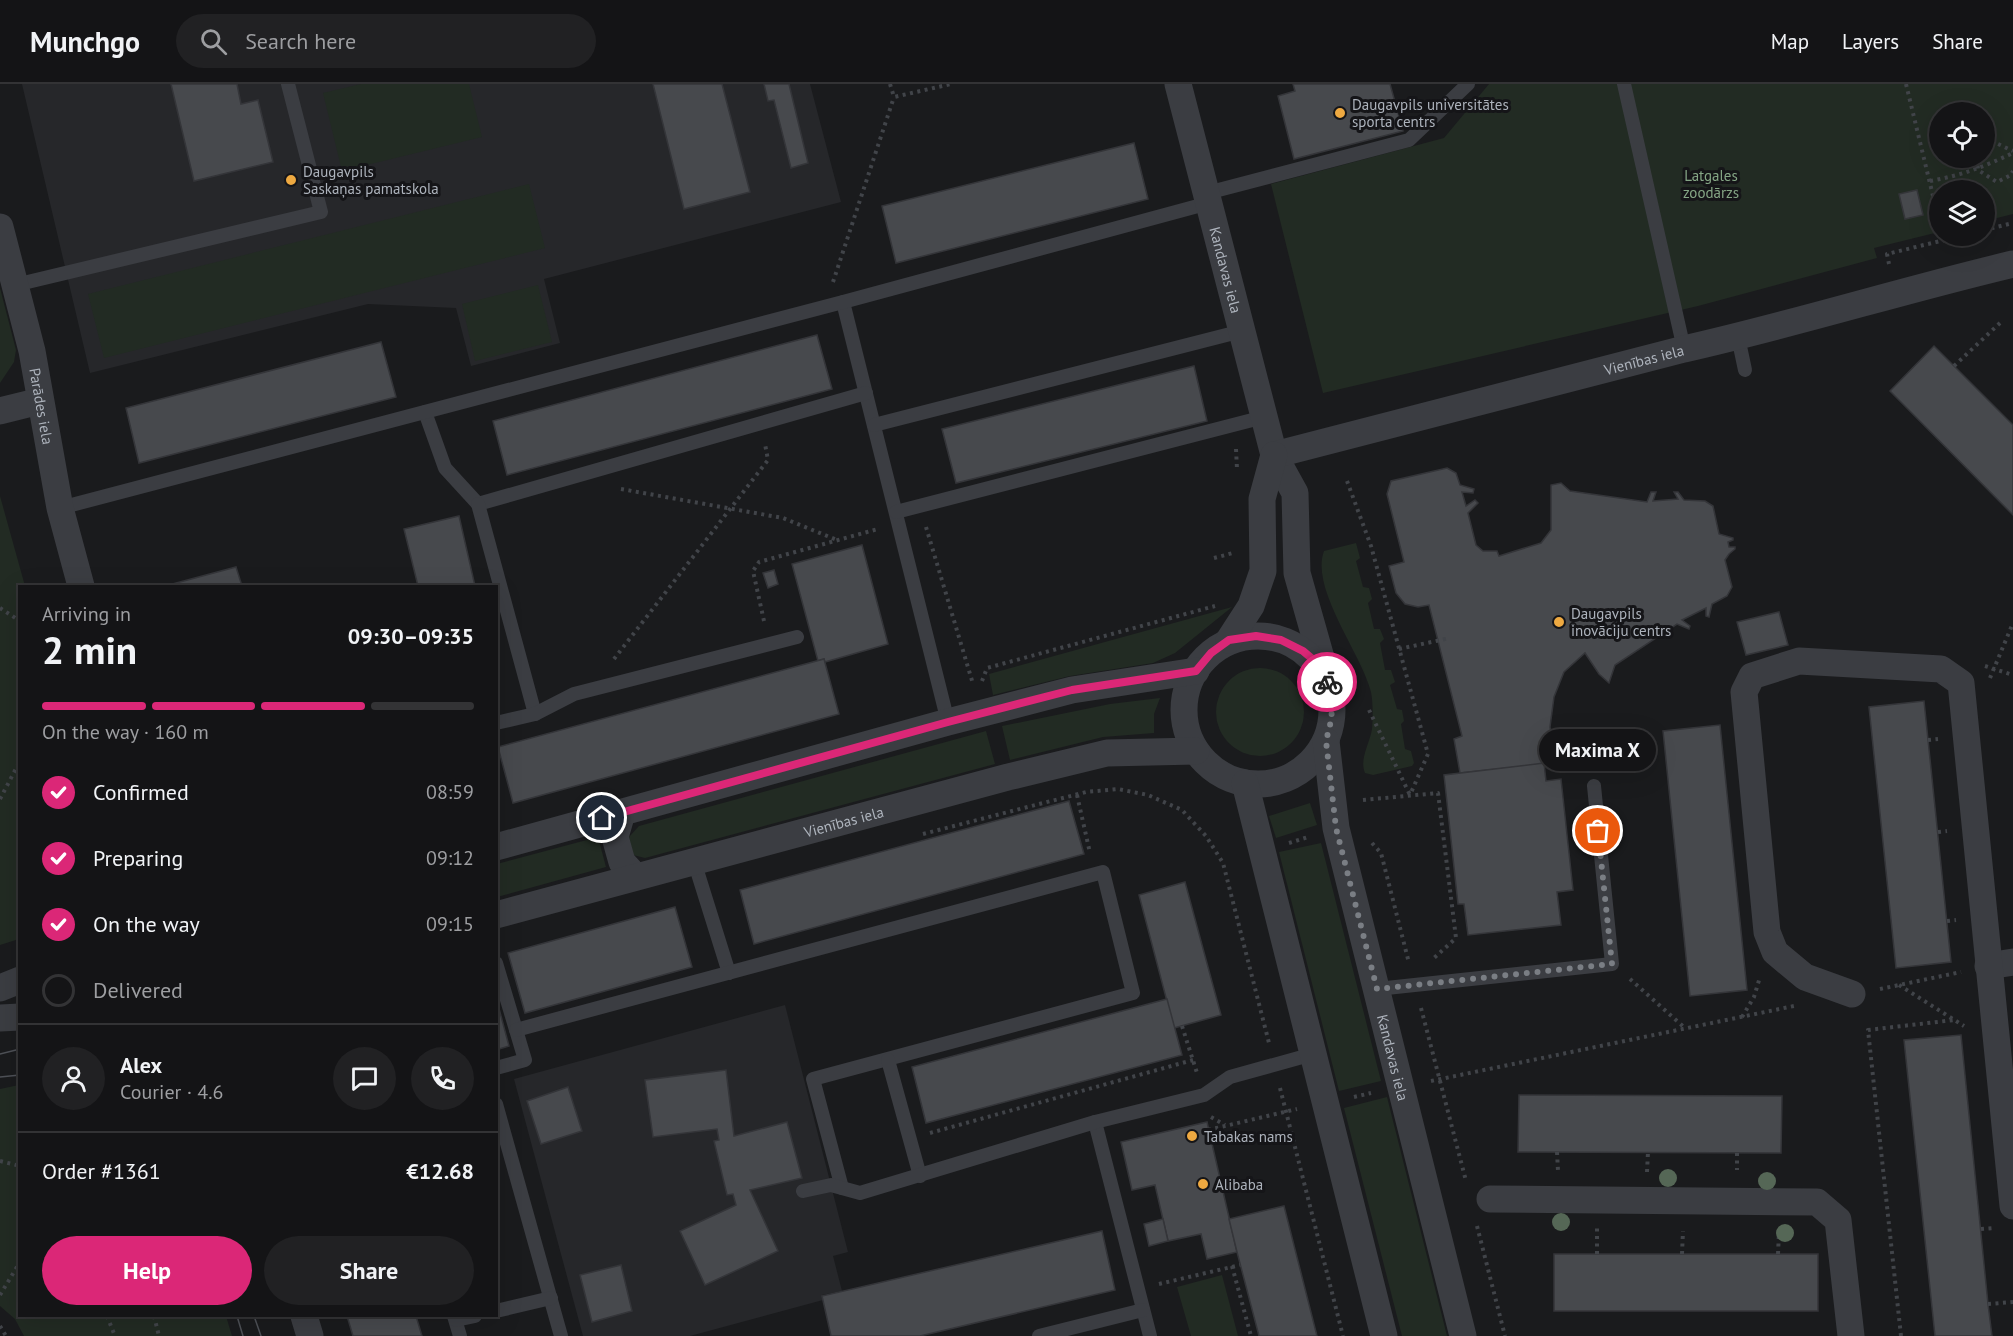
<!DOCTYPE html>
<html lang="en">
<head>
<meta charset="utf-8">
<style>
	:root { --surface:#141416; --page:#212123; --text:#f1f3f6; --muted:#9d9ea1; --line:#333335; --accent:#db2777 }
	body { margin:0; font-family:"PT Sans",sans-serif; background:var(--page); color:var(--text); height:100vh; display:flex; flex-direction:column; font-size:22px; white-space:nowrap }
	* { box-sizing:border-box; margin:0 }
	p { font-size:20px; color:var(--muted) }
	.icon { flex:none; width:33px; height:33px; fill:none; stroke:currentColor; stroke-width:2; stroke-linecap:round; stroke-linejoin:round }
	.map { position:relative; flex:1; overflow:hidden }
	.details { position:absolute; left:18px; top:501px; width:480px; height:732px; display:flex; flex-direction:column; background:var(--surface); border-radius:0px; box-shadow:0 6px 24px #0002,0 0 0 2px var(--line) }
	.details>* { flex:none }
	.buttons { position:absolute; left:1929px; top:18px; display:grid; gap:12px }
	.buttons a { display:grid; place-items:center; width:66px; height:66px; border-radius:50%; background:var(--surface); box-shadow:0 6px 24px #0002,0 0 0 2px var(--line); font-size:30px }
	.pin { position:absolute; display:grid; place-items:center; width:51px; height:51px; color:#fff; margin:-26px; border:3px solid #fff; border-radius:50%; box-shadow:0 2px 6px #0007 }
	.courier { position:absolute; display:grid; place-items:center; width:60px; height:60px; margin:-30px; border:4px solid #db2777; border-radius:50%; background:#fff; color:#222; box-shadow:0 2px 8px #0007 }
	.bubble { position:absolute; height:42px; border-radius:21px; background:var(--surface); box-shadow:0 6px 24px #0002,0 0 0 2px var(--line); font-size:20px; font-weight:600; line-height:42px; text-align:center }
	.headline em { font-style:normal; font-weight:600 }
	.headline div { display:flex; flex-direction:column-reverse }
	.headline { display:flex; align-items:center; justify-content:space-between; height:102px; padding:0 24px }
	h1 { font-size:39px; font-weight:600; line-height:45px }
	.bar { display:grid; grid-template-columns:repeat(4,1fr); gap:9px 6px; align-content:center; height:72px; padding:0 24px }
	.bar i { height:8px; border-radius:4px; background:var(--line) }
	.bar .current { background:var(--accent) }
	.bar p { grid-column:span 4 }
	.line { display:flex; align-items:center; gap:15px; padding:0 24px; border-top:2px solid var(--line) }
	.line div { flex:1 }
	.round { display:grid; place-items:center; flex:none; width:63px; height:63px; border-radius:32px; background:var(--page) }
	ol { padding:0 24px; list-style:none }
	li { display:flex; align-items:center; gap:18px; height:66px }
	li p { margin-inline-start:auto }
	li .icon { padding:6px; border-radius:50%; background:var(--accent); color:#fff; stroke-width:4 }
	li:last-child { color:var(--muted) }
	li i { width:33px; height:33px; border:3px solid var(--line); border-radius:50% }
	.primary-button { display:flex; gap:12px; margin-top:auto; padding:12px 24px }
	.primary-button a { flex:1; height:69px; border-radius:36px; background:var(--accent); color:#fff; font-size:24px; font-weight:600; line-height:69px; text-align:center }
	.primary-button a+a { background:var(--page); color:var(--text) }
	header { display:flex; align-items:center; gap:36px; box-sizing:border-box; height:84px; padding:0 30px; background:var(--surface); border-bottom:2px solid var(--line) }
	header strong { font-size:28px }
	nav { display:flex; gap:33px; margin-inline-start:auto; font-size:21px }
	.search { width:420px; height:54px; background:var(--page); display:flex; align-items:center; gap:15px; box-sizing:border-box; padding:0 21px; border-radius:33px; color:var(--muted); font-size:22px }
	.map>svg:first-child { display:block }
</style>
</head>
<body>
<header>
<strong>Munchgo</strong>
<div class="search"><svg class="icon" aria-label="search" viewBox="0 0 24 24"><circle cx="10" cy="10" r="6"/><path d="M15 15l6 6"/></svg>Search here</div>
<nav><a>Map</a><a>Layers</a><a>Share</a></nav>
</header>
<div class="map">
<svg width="2013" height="1252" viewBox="0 0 2013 1252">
	<rect width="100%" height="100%" fill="#1a1b1d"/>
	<g fill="#26272a">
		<path d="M22,0H810L841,118L544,195L560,259L471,282L456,224L368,220L90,289Z"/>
		<path d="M785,921L848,1168L833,1172L842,1207L822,1211L823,1216L690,1252H583L514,995Z"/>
	</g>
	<g fill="#222b23" fill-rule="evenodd">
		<path d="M361,0H469L482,53L342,87L323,9Z"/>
		<path d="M1489,0H2013V130L1985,137L1984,106H1940L1939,148L1874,164L1877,174L1698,222L1323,309L1271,100L1444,54ZM1940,28H1984V74H1940Z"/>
		<path d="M529,100L545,164L104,274L88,210Z"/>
		<path d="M538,201L552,258L475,277L462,220Z"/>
		<path d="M0,204L16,266L14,278L0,299Z"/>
		<path d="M0,412L25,502H20L19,855L0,861Z"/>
		<path d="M1356,459L1360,474L1356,477L1363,503L1369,504L1372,515L1368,519L1374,545H1380L1384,555L1380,559L1385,586H1391L1395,598L1390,601L1397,625L1402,626L1404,637L1401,640L1405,665L1411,667L1414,679L1412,682L1373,691L1365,689C1359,675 1370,659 1372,645C1373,634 1373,618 1371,608C1361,569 1310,505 1324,467Z"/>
		<path d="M1232,523L1175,569L1153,579L1070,592L993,611L989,590Z"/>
		<circle cx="1260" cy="628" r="44"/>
		<path d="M1160,614L1154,630V649L1103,653L1010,676L1002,642L1110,620Z"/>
		<path d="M986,647L995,680L645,774L633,771L629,753L639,742Z"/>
		<path d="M1310,719L1317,741L1276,754L1269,732Z"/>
		<path d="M598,753L606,783L497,813V780Z"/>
		<path d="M1321,759L1381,997L1339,1007L1279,768Z"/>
		<path d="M19,1001L20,1232H226L232,1252H24L15,1235L0,1222V1005Z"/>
		<path d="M1387,1013L1447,1252H1402L1344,1024Z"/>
		<path d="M1222,1191L1238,1252H1191L1177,1203Z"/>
	</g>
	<g fill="#47494d" stroke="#343539" stroke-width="1.5">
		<path d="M171,0H237L241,20L258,16L273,78L194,97Z"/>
		<path d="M653,0H722L750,108L684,125Z"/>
		<path d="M764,0H789L808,79L791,84L774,16L768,17Z"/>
		<path d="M1293,0H1390L1403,47L1294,75L1278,12L1295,7Z"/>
		<path d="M1134,59L1148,115L896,179L882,122Z"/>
		<path d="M1917,106L1923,131L1905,135L1899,110Z"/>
		<path d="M817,251L832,305L507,391L493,337Z"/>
		<path d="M381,258L396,313L139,379L126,324Z"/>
		<path d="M1934,262L2013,341V431L1890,307Z"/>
		<path d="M1194,282L1207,337L956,399L942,345Z"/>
		<path d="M1447,384L1456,389L1460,401L1474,405L1473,409L1462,408L1466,422L1475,416L1478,419L1468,429L1476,461L1483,467H1497L1499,472L1541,459L1551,446V401L1561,399L1570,407L1647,418L1651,408H1656L1653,417L1678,415L1674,408H1678L1684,416L1705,417L1713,422L1719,450L1733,454V456L1728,458L1729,463H1735V465L1729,470L1725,476L1732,503L1727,512L1712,520L1709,533L1706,532V524L1682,536L1690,542L1689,545L1677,540L1615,581L1609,599L1599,590L1585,569L1564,588L1554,613L1550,643L1555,679L1460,689L1454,655L1462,652L1429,521L1418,523L1405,520L1396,509L1389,482L1404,478L1387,410L1391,397Z"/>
		<path d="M459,432L475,502H418L404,445Z"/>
		<path d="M862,461L888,560L825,578L824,575L818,577L792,480Z"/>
		<path d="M236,483L242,502H165Z"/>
		<path d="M774,486L778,500L768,504L763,489Z"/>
		<path d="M1779,528L1788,561L1746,571L1737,538Z"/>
		<path d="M824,575L839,630L513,719L498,663Z"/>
		<path d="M1924,617L1951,878L1896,884L1869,623Z"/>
		<path d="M1720,641L1747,906L1690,912L1663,647Z"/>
		<path d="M1544,679L1546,697L1561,695L1573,806L1557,808L1561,841L1468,851L1464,820H1458L1444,691Z"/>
		<path d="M1069,717L1084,770L754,860L740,806Z"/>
		<path d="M1185,798L1221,931L1174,944L1139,811Z"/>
		<path d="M675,823L692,883L525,929L508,869Z"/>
		<path d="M1167,915L1182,971L926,1039L912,983Z"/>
		<path d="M497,917L509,962L496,966V917Z"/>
		<path d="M1961,951L1988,1220L1992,1252H1935L1904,956Z"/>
		<path d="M726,986L734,1052L787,1038L802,1094L750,1106L778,1167L705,1201L680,1147L736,1121L733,1110L727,1111L714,1057L719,1056L717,1045L653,1053L645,996Z"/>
		<path d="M568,1003L582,1047L541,1060L527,1017Z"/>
		<path d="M1519,1011L1782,1012L1781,1069L1518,1068Z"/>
		<path d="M1207,1038L1237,1168L1207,1175L1201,1150L1168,1157L1155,1101L1132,1106L1121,1058Z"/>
		<path d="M1284,1122L1317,1252H1259L1237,1168L1229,1135Z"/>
		<path d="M1163,1135L1168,1157L1149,1162L1144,1140Z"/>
		<path d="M1102,1147L1115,1206L920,1252H831L822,1212Z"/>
		<rect x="1554" y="1170" width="264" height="57"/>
		<path d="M621,1181L632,1227L592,1238L580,1191Z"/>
		<path d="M347,1232H416L422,1252H353Z"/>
	</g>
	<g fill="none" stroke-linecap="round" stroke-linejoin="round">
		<g stroke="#414449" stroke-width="4" stroke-dasharray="3 4.5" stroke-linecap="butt">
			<path d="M890,0L894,13L951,0"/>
			<path d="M1906,0L1940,141"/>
			<path d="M1984,63L1996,59L2013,67"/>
			<path d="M1977,74L1978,86L1997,98L2011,91L2013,87"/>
			<path d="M1930,97C1963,91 1983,83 2013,69"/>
			<path d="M1984,146L2013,139"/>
			<path d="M1889,180L1887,170L1961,152"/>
			<path d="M833,198L894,13"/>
			<path d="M1954,282L2000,239"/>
			<path d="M1236,365L1237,385"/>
			<path d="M1347,397L1371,462L1428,670L1410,711"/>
			<path d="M621,405L783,434L837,456"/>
			<path d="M926,443L973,600"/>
			<path d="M1214,474L1233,469"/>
			<path d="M0,524L20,537"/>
			<path d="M764,537L753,487L759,478L878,445"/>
			<path d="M1399,565L1450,554"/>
			<path d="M614,575L768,376L765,360"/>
			<path d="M1985,582L2013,591"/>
			<path d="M1990,594L2013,539"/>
			<path d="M982,597L987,584L1215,522"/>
			<path d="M1369,626L1410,711"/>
			<path d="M1928,656L1938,655"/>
			<path d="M1077,711L1090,769"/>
			<path d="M0,715L20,677"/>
			<path d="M1363,716L1438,709L1456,854L1434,874"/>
			<path d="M1938,748L1947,747"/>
			<path d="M923,750L1086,708L1118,705L1148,711L1182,726L1206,752L1223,779L1269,959"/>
			<path d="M1289,759L1308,753"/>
			<path d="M1372,759L1381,769L1409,879"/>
			<path d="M1947,837L1956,836"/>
			<path d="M1630,895L1685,944"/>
			<path d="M1899,901L1964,942"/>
			<path d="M1880,905L1961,888"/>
			<path d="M1421,924L1466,1097"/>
			<path d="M1742,933L1754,913L1760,893"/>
			<path d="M1182,942L1197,989"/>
			<path d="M1431,997L1794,922"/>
			<path d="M1280,1004L1343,1252"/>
			<path d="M1354,1013L1371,1009"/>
			<path d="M1211,1033L1225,1041"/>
			<path d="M1208,1046L1297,1025"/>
			<path d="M930,1049L1193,976"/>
			<path d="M1557,1068L1558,1087"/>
			<path d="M1737,1069V1086"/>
			<path d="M0,1077L20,1082"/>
			<path d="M1647,1088L1648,1068"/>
			<path d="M1477,1142L1505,1252"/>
			<path d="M1981,1145L1994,1144"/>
			<path d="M1597,1170V1144"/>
			<path d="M1682,1170L1683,1147"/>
			<path d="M1778,1170L1779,1148"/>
			<path d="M1232,1182L1251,1252"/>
			<path d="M1159,1200L1240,1181"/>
			<path d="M0,1211L20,1178"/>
			<path d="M1988,1220L2013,1218"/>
			<path d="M107,1232L115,1252"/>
			<path d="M154,1232L159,1252"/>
			<path d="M0,1242L6,1252"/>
			<path d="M1901,1252L1868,946L1954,936"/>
		</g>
		<g stroke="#3b3d42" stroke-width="14">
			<path d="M1624,0L1684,265"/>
			<path d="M1207,109L1409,56L1468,0"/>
			<path d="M15,201L321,128L288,0"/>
			<path d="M843,218L948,638"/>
			<path d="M1738,253L1745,286"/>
			<path d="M425,328L445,384L478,420L866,309"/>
			<path d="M874,341L1242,247"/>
			<path d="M478,420L535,630"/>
			<path d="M60,424L843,218L1209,119"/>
			<path d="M896,428L1264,333"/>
			<path d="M496,639L535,630L574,610L797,553"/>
			<path d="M694,777L729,889"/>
			<path d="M496,879L525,976L496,984"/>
			<path d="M1377,905L1612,880L1594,702"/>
			<path d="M516,946L1103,788L1133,909L813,995L842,1104"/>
			<path d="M888,976L920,1092"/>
			<path d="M496,1020L561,1252"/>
			<path d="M1095,1038L1150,1252"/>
			<path d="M803,1107L831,1101L860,1109L1095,1038L1204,1011L1230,993L1313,970"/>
			<path d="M496,1227L551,1214"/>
			<path d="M454,1232L460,1252"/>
			<path d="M456,1236L475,1232"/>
			<path d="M1039,1252L1143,1226"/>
		</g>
		<g stroke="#3b3d42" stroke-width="27">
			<path id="s1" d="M1178,0L1274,371L1295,409L1297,489L1327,595"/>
			<path id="s2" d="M0,143L32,267L60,424L81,502"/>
			<path d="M0,327L40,317"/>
			<path id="s3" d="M1274,371L1684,265C1795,240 1903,206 2013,180"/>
			<circle cx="1258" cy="626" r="74"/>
			<path d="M1229,556L1251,522L1263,487L1262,415L1274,371"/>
			<path id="s4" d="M1326,657L1336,744L1463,1252"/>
			<path d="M1245,699L1384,1252"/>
			<path d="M622,729L615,753L622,778L635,792"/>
			<path d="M496,763L948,638L1072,606L1196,587"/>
			<path id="s5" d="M496,831L1008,693L1107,669L1196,667"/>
			<path d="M1988,882L2013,878"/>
			<path d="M0,904L20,896"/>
			<path d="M1852,910L1805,893L1775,868L1767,848L1744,608L1752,592L1799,577L1941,585L1961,599L2013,1122"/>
			<path d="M0,934L20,933"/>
			<path d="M1490,1115L1817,1118L1838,1136L1851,1252"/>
			<path d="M304,1232L310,1252"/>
		</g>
		<g stroke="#4e5157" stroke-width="1.5">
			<path d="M0,970L20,965"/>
			<path d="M0,993L20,991"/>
			<path d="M237,1232L243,1252"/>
			<path d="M254,1232L261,1252"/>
		</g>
	</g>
	<g fill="#556756">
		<circle cx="1668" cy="1094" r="9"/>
		<circle cx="1767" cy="1097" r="9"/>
		<circle cx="1561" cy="1138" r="9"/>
		<circle cx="1785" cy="1149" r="9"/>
	</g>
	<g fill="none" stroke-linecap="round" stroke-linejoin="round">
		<path stroke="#7a7e84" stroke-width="6" stroke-dasharray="0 10.8" d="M1327,598L1332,633L1326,657L1336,744L1377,905L1612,880L1598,747"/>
		<path stroke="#db2777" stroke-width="8" d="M602,734L948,638L1072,606L1196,587L1211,569L1229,556L1256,552L1281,556L1303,567L1316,578L1327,598"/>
	</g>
	<g fill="#eea941" stroke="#151518" stroke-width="2">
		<circle cx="1340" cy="29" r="6"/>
		<circle cx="291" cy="96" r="6"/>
		<circle cx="1559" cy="538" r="6"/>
		<circle cx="1192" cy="1052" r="6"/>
		<circle cx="1203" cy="1100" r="6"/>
	</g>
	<g text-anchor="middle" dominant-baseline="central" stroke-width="6" stroke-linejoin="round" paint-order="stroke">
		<g font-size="15" fill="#adb3bc" stroke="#151518" text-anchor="start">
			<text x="1352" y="20">Daugavpils universitātes<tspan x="1352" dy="17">sporta centrs</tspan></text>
			<text x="303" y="87">Daugavpils<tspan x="303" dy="17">Saskaņas pamatskola</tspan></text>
			<text x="1571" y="529">Daugavpils<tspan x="1571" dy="17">inovāciju centrs</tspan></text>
			<text x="1204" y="1052">Tabakas nams</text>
			<text x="1215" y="1100">Alibaba</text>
		</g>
		<g font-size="15" fill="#85a685" stroke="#151518">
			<text x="1711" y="91">Latgales<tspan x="1711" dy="17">zoodārzs</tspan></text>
		</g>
		<g font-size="15" fill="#adb3bc" stroke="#151518">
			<text stroke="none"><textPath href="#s1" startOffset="192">Kandavas iela</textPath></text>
			<text stroke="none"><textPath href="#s3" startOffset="382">Vienības iela</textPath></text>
			<text stroke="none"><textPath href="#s2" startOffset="184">Parādes iela</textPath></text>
			<text stroke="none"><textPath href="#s5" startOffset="360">Vienības iela</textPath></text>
			<text stroke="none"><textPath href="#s4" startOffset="324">Kandavas iela</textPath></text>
		</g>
	</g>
</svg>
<div class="buttons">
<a><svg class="icon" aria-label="locate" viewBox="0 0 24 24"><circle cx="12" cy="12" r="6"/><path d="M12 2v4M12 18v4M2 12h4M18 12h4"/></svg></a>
<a><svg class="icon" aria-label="layers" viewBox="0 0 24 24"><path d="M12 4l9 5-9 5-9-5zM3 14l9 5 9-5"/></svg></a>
</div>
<div class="pin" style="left:1598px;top:747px;background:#ea580c"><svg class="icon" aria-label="bag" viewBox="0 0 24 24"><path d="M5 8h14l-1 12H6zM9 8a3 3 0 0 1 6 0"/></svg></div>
<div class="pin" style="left:602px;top:734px;background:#1f2937"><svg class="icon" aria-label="home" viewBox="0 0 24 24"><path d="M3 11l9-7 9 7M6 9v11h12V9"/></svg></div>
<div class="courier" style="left:1327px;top:598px"><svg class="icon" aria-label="bike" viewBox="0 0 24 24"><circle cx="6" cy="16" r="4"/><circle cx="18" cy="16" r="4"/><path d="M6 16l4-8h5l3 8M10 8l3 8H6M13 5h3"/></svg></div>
<div class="bubble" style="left:1539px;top:645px;width:117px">Maxima X</div>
<section class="details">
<div class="headline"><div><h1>2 min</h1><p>Arriving in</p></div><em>09:30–09:35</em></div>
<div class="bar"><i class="current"></i><i class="current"></i><i class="current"></i><i></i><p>On the way · 160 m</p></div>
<ol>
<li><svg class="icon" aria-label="check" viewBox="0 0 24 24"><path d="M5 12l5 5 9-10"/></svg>Confirmed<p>08:59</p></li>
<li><svg class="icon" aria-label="check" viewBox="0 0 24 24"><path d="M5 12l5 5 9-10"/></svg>Preparing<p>09:12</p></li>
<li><svg class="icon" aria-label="check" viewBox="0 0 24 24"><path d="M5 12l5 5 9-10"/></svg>On the way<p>09:15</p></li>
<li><i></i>Delivered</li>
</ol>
<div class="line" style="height:108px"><a class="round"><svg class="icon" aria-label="person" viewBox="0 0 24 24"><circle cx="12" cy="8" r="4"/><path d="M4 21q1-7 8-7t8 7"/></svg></a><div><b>Alex</b><p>Courier · 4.6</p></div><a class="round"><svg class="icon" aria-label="chat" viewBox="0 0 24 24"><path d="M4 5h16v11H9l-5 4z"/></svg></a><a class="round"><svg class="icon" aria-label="phone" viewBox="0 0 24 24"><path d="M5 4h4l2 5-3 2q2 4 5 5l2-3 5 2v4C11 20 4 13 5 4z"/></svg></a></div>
<div class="line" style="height:78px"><div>Order #1361</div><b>€12.68</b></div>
<div class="primary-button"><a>Help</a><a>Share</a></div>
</section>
</div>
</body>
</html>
